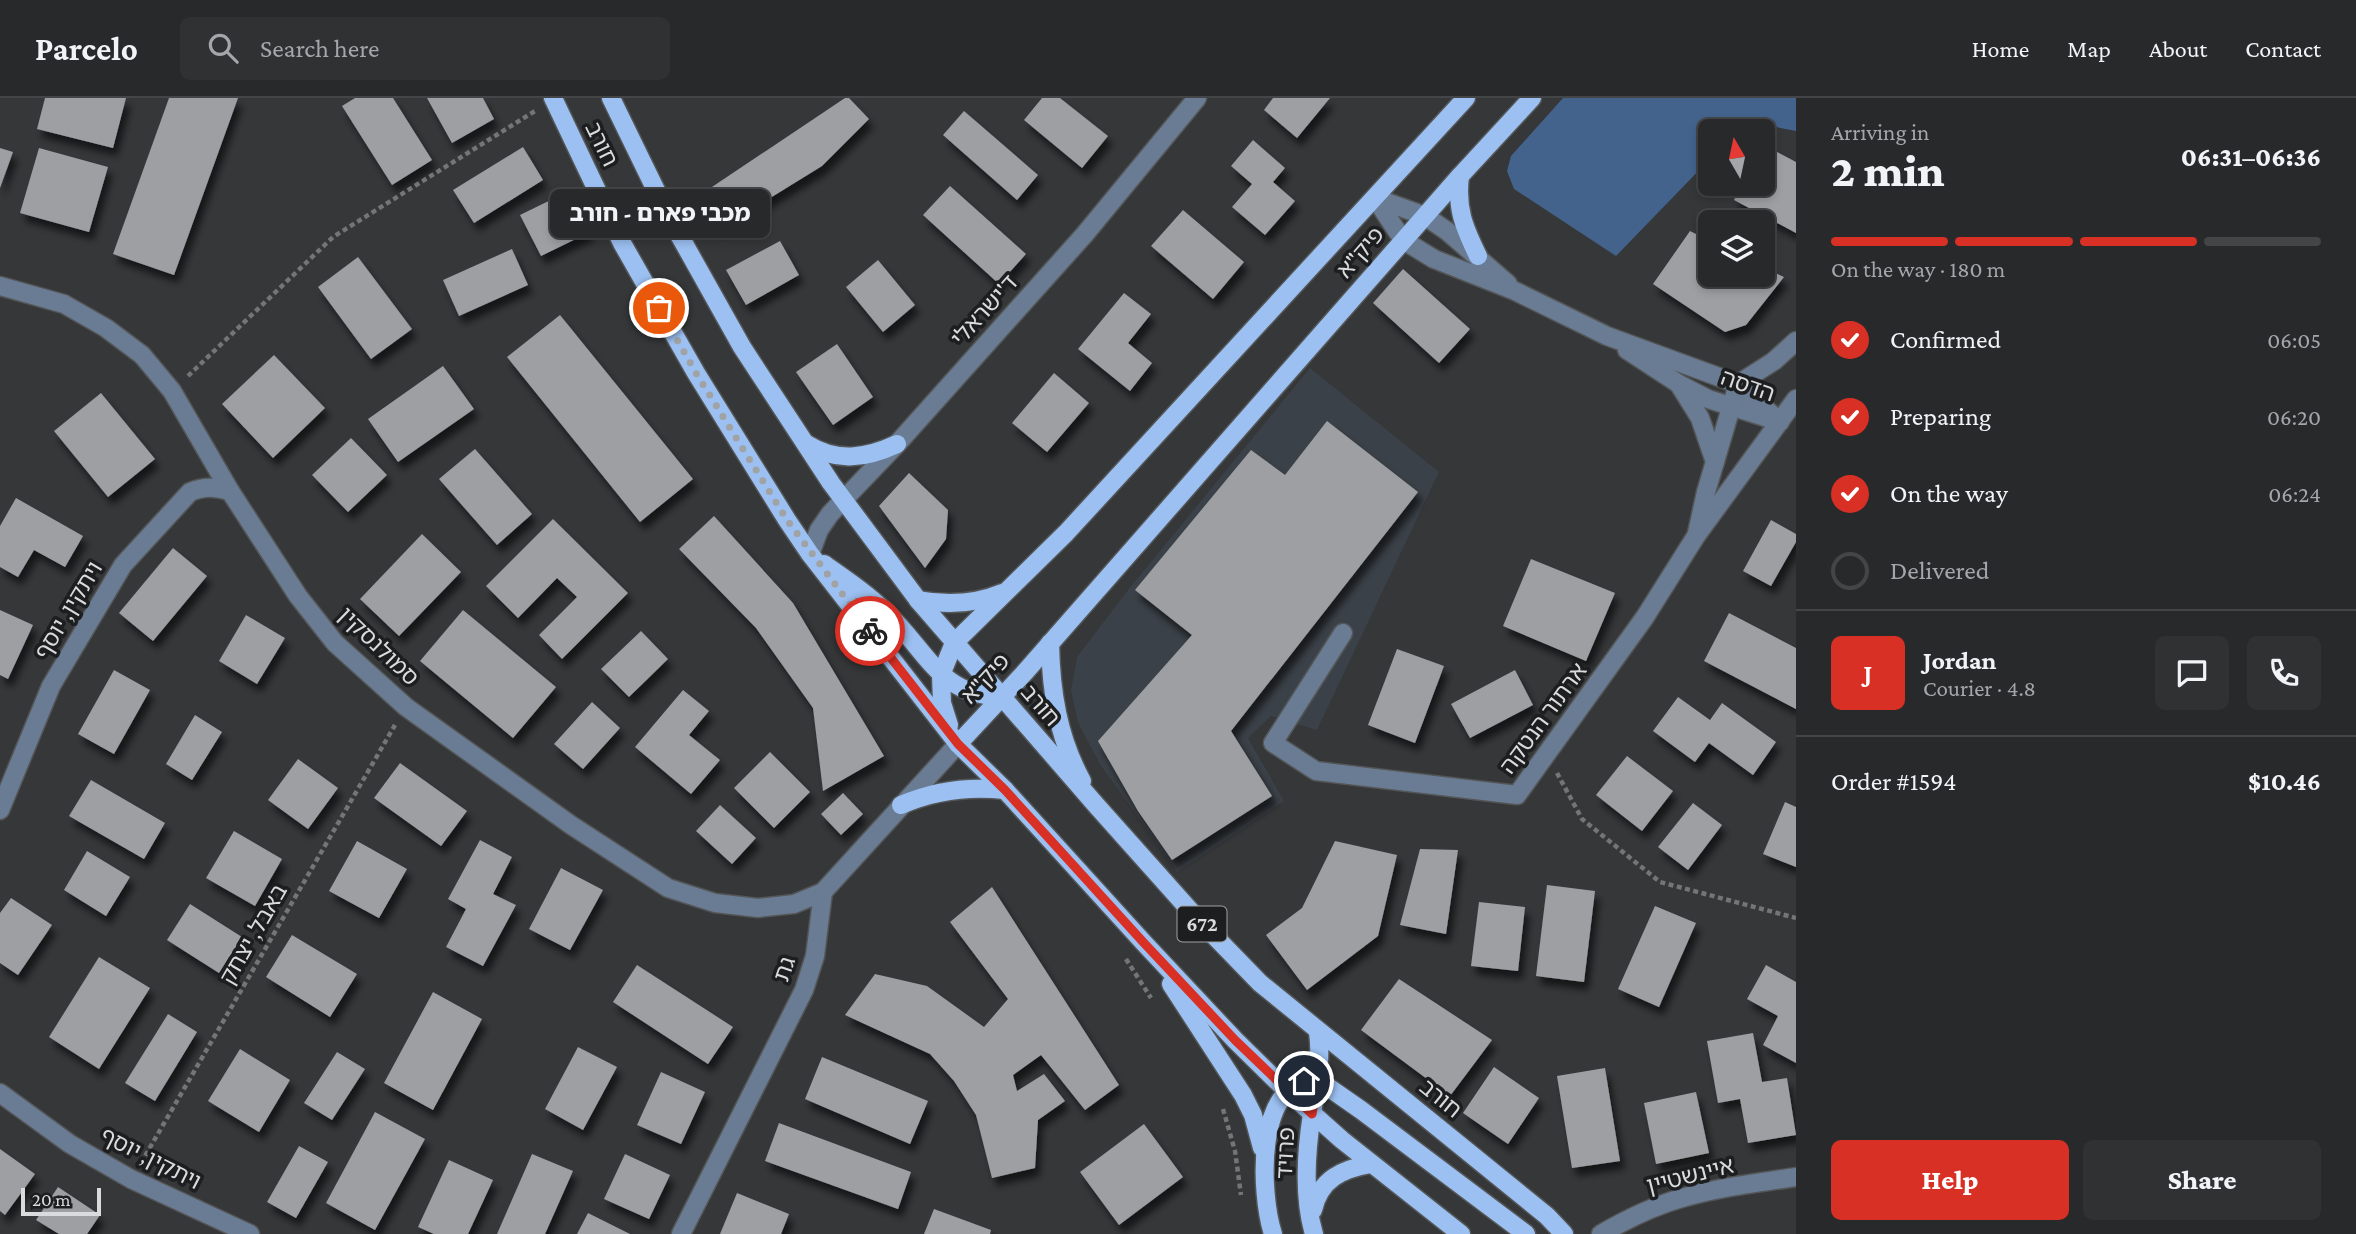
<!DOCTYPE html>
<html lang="en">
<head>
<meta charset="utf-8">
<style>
	:root { --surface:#28292b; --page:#303133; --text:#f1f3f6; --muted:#a5a6a9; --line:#444547; --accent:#d93025 }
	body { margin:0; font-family:"Crimson Pro","Noto Sans Hebrew",serif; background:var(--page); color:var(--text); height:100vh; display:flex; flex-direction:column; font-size:26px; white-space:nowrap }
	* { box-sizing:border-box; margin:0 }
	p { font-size:23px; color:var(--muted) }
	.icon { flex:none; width:38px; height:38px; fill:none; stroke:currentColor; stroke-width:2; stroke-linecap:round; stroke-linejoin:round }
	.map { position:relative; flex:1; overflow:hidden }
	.sheet { display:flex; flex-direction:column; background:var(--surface); width:560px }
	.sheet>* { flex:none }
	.needle { width:46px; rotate:351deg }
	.controls { position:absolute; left:1698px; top:21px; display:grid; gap:14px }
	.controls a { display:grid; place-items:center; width:77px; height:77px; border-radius:10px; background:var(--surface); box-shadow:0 4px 10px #0003,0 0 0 2px var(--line); font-size:35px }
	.scale { position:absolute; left:21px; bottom:18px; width:80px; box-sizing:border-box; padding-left:7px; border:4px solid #dadbdc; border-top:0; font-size:19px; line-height:24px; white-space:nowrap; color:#dadbdc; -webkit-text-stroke:5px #1d1e1f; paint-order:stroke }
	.pin { position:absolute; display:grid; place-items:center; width:60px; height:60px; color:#fff; margin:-30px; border:4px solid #fff; border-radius:50%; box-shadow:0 2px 7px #0007 }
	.courier { position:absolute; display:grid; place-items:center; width:70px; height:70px; margin:-35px; border:5px solid #d93025; border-radius:50%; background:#fff; color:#222; box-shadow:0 2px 9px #0007 }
	.bubble { position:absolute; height:49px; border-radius:10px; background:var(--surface); box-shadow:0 4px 10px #0003,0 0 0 2px var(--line); font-size:23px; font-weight:800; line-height:49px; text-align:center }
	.overview em { font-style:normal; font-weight:800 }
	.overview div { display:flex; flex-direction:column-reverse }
	.overview { display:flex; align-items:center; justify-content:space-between; height:119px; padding:0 35px }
	h1 { font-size:46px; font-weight:800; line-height:52px }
	.bar { display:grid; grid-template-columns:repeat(4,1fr); gap:10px 7px; align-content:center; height:84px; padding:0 35px }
	.bar i { height:9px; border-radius:5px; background:var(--line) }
	.bar .active { background:var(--accent) }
	.bar p { grid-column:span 4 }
	.line { display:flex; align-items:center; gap:18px; padding:0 35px; border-top:2px solid var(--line) }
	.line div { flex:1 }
	.round { display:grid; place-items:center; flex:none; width:74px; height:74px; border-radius:10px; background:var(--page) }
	ol { padding:0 35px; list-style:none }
	li { display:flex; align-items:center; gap:21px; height:77px }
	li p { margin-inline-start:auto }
	li .icon { padding:7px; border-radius:50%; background:var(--accent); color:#fff; stroke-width:4 }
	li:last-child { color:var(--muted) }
	li i { width:38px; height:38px; border:4px solid var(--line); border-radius:50% }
	.action { display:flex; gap:14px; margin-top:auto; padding:14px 35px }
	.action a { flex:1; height:80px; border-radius:10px; background:var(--accent); color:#fff; font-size:28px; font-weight:800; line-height:80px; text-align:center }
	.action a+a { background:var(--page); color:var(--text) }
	header { display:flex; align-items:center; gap:42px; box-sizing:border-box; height:98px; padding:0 35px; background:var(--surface); border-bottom:2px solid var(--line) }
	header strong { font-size:33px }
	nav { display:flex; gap:38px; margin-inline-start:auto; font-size:24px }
	.search { width:490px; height:63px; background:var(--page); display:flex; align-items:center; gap:18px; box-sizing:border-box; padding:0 24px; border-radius:10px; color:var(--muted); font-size:26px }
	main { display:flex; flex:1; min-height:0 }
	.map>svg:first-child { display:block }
</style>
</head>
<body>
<header>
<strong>Parcelo</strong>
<div class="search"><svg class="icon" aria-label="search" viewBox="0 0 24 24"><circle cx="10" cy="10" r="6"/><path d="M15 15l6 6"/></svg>Search here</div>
<nav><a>Home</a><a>Map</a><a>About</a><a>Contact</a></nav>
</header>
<main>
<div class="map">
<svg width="1796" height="1136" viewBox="0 0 1796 1136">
	<defs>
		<filter id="shadow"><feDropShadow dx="4.5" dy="8" stdDeviation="3.5" flood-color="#0009"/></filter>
	</defs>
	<rect width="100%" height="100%" fill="#353739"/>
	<path fill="#3b4148" d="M1310,270L1439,374L1317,632L1271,618L1248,640L1284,703L1177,774L1100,666L1078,625L1071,592L1077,559L1128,492Z"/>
	<path fill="#43638c" d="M1563,0H1796V33L1746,23L1736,33H1710V61L1616,158L1514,91L1507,73L1511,58Z"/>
	<g fill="#9d9fa2" filter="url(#shadow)">
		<path d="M45,0H126L113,50L37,31Z"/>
		<path d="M169,0H238L174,177L113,156Z"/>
		<path d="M355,0H393L432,62L392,87L342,8Z"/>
		<path d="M427,0H483L494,21L452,45Z"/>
		<path d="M845,0H849L869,21L822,68L720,131L700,97Z"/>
		<path d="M1042,0H1060L1108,38L1082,70L1024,22Z"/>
		<path d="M1273,0H1330L1297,40L1264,12Z"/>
		<path d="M964,13L1038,77L1017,102L943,37Z"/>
		<path d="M1253,42L1285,70L1273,84L1295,103L1265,137L1232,109L1252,86L1231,68Z"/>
		<path d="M1764,47L1796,64V135L1734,102L1742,86H1762Z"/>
		<path d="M523,49L543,82L474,125L453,92Z"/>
		<path d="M0,50L13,54L0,90Z"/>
		<path d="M39,50L108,69L89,134L20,115Z"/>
		<path d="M950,88L1026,156L999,186L923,117Z"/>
		<path d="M569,93L590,134L541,158L520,117Z"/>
		<path d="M1183,112L1244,164L1213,201L1151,148Z"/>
		<path d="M1690,133L1710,143V177H1762V169L1784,179L1746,227L1725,234L1653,186Z"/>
		<path d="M780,143L799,177L746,207L726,172Z"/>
		<path d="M512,151L528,187L459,218L443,182Z"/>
		<path d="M358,159L412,231L371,261L318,189Z"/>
		<path d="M878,162L915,207L883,234L846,189Z"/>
		<path d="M1403,171L1470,231L1439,265L1373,205Z"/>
		<path d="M1124,195L1151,216L1128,245L1152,265L1130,293L1078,251Z"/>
		<path d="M560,217L693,381L640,424L507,259Z"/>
		<path d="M837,246L873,299L833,327L796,274Z"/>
		<path d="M274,257L325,310L273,360L222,306Z"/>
		<path d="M443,268L474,311L398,364L368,321Z"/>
		<path d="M1054,275L1089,305L1047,354L1012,325Z"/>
		<path d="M101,295L155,361L108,399L54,333Z"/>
		<path d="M1327,323L1418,394L1231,633L1272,698L1172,762L1138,713L1098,643L1192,537L1135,492L1251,352L1285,377Z"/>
		<path d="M351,340L387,377L348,414L312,377Z"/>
		<path d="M475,351L532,416L497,447L439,381Z"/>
		<path d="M909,375L948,412L946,441L925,470L879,408Z"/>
		<path d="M16,400L83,438L65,469L34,452L18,479L0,469V428Z"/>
		<path d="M714,418L793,505L884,658L823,693L813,610L756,530L679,451Z"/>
		<path d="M553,421L628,495L562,561L539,537L577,499L557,480L518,520L486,488Z"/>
		<path d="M1771,422L1796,436V444L1771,488L1743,473Z"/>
		<path d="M422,436L461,474L399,538L360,501Z"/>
		<path d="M173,450L207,478L153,543L119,515Z"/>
		<path d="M1531,461L1615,495L1586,563L1503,528Z"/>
		<path d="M0,512L33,527L8,581L0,577Z"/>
		<path d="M463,512L556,589L513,640L420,563Z"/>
		<path d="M1729,515L1796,550V611L1704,563Z"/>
		<path d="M246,517L285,540L257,586L219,563Z"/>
		<path d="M641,533L668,561L629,599L601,571Z"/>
		<path d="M1397,551L1444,568L1415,645L1368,627Z"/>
		<path d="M114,572L150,592L114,656L78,636Z"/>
		<path d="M1515,572L1533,607L1470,640L1451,606Z"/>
		<path d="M683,592L709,613L689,637L720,662L691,696L635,649Z"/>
		<path d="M1678,599L1710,622L1722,605L1776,644L1753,677L1709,645L1695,664L1653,633Z"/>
		<path d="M592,604L620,630L583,671L554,646Z"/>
		<path d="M195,617L222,634L192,682L166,666Z"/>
		<path d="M770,654L810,694L774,730L734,690Z"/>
		<path d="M1627,658L1673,693L1642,733L1596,697Z"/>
		<path d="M298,661L338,690L308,731L268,702Z"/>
		<path d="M400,665L467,713L441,748L374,700Z"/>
		<path d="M91,682L165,725L144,761L69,718Z"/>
		<path d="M843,695L863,716L841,737L821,716Z"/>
		<path d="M1785,704L1796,709V769L1763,756Z"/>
		<path d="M1693,705L1722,727L1688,772L1658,749Z"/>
		<path d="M720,707L756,740L732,766L696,733Z"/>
		<path d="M234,733L282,761L255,808L206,780Z"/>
		<path d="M480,742L512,759L493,796L516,807L483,868L446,849L466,811L448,801Z"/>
		<path d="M357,743L407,771L379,820L329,793Z"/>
		<path d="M1335,743L1397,757L1378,838L1307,892L1266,837L1302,810Z"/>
		<path d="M1420,751L1458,752L1446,836L1400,827Z"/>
		<path d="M87,753L130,779L106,818L64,792Z"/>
		<path d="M561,770L603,792L570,852L529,831Z"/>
		<path d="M1547,787L1595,793L1584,884L1536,878Z"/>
		<path d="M992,789L1119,987L1085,1012L1041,957L1013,977L1017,993L1044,976L1065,1003L1038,1022L1035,1070L992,1080L976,1017L954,983L930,956L845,917L875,876L927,888L984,929L1008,901L950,824Z"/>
		<path d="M11,800L52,827L18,877L0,865V815Z"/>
		<path d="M1479,804L1525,809L1518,873L1471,868Z"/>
		<path d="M190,806L242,839L219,875L167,842Z"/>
		<path d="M1655,808L1696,825L1659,909L1618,891Z"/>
		<path d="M292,837L357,876L330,919L266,879Z"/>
		<path d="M99,859L150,890L99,971L49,939Z"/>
		<path d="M637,867L733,929L708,966L613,904Z"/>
		<path d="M1766,867L1796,884V965L1763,947L1778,918L1747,901Z"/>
		<path d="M1399,881L1492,942L1450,998L1361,932Z"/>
		<path d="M433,894L482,921L433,1012L384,985Z"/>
		<path d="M168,916L197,934L155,1003L125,985Z"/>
		<path d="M1753,935L1762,984L1787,980L1796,1037L1748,1045L1740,1001L1718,1005L1707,943Z"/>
		<path d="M578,949L617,969L583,1032L545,1011Z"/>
		<path d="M240,951L290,982L259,1034L208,1003Z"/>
		<path d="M337,954L365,971L332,1022L304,1005Z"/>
		<path d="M822,959L928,1003L910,1046L805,1001Z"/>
		<path d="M1494,969L1539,1000L1508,1046L1463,1015Z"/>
		<path d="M1605,970L1620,1063L1572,1070L1557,978Z"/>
		<path d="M661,974L705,994L681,1046L637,1027Z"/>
		<path d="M1696,994L1709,1055L1656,1066L1644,1005Z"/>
		<path d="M375,1014L425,1041L375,1132L326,1105Z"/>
		<path d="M779,1025L911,1074L898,1111L765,1063Z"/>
		<path d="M1144,1026L1183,1079L1119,1127L1080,1074Z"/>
		<path d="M299,1048L328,1064L296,1120L267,1104Z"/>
		<path d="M0,1051L35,1076L5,1117L0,1113Z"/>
		<path d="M532,1056L573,1073L545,1136H497Z"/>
		<path d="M625,1056L670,1077L649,1121L604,1101Z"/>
		<path d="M449,1062L493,1082L468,1136H434L418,1129Z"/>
		<path d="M58,1089L100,1117L87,1136H59L36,1122Z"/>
		<path d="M737,1095L789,1116L781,1136H720Z"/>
		<path d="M934,1111L991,1132L990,1136H924Z"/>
		<path d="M588,1115L630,1136H577Z"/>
	</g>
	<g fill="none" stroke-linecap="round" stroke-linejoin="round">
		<defs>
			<g id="minor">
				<path d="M1375,100L1403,142L1434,161L1515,193L1607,238L1738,286L1780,324"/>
				<path d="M1375,100L1425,118L1447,133L1508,186"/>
				<path d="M0,188L64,206L106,230L142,257L172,293L230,393L298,498L335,545L406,609L571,727L668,790L715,805L758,810L794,806L823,794"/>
				<path d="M1627,252L1679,286L1708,301L1774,322"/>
				<path d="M1680,288L1700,320L1715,364"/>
				<path d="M1697,435L1706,394L1738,286L1774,263L1796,243"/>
				<path d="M810,456L819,432L830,416L897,346L1085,136L1197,0"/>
				<path d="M1343,535L1273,645L1316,673L1517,697L1645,519L1696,438L1796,301"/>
				<path d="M0,712L51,588L123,467L190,394C205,388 214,389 230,393"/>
				<path d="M0,995L70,1046L131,1081L250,1136"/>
				<path d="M681,1136L804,892L815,858L823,794L958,646"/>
				<path d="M1601,1136C1627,1121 1653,1108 1682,1100C1719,1089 1758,1085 1796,1079"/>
			</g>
			<g id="major">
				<path d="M553,0L622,145L696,275L787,422L810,456L958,646L1005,692L1144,845L1235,942L1287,993L1342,1042L1461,1136"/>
				<path d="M611,0L668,117L742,249L831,385L918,502L1096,707L1195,818L1260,885L1547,1118L1564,1136"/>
				<path d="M1460,78C1456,111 1464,129 1478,158"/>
				<path d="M807,346C837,365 867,360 897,346"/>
				<path d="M824,466C847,482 869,497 888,516C926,552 941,599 1001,598"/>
				<path d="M918,502C946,507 976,506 1002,495"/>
				<path d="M1050,545C1051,594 1058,639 1082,683"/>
				<path d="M949,627L942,605L941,577L954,545L1066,435L1466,0"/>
				<path d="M958,646L1026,573L1460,78L1532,0"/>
				<path d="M901,707C935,692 968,688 1005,692"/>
				<path d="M1171,886L1243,997L1253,1017L1262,1050"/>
				<path d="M1313,1112C1320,1081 1342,1071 1371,1066"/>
				<path d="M1273,1136C1260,1096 1254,980 1318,982L1361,1012L1526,1136"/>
				<path d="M1314,1136C1303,1099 1306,1054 1312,1016C1316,988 1322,963 1318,934"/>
			</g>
		</defs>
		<use href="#minor" stroke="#535556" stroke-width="21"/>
		<use href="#major" stroke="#535556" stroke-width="21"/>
		<g stroke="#737576" stroke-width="4.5" stroke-dasharray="5 3.5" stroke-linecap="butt">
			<path d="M188,278L333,139L535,13"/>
			<path d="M1557,675L1582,721L1660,784L1796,820"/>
			<path d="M1126,861L1151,900"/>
			<path d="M1223,1011L1235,1053L1241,1097"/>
			<path d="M141,1065L395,627"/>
		</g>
		<use href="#minor" stroke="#6a7c94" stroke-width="18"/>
		<use href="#major" stroke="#9bc0f1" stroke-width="18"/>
	</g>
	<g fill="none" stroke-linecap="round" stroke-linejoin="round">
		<path stroke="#a0a2a3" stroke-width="7" stroke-dasharray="0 12.6" d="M659,210L696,275L787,422L870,533"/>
		<path stroke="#d93025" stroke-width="9" d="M870,533L958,646L1005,692L1144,845L1235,942L1312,1016L1318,982L1304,983"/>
	</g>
	<g text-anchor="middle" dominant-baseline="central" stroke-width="7" stroke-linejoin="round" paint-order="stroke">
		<rect fill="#1d1e1f" stroke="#a1a2a3" stroke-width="2" x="1177.5" y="808.5" width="49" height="35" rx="5"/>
		<g font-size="21" font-weight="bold" fill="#dadbdc">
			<text x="1202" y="826">672</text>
		</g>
		<g font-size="23" fill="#dadbdc" stroke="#1d1e1f">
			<text transform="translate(602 46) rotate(64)">חורב</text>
			<text transform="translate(1360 154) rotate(-49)">פיק"א</text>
			<text transform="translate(984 212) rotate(-48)">ד'ישראלי</text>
			<text transform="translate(1748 287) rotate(19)">הדסה</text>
			<text transform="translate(68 512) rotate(-59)">ויתקין, יוסף</text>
			<text transform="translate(379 548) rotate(44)">סמולנסקין</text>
			<text transform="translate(985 580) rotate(-47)">פיק"א</text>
			<text transform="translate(1041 607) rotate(49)">חורב</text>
			<text transform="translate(1543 620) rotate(-54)">ארתור הנטקה</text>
			<text transform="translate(253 836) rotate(-60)">באבל, יצחק</text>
			<text transform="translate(784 871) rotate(-71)">גת</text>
			<text transform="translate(1441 1000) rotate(39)">חורב</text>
			<text transform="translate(1285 1055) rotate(-87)">פרויד</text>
			<text transform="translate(151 1060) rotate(27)">ויתקין, יוסף</text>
			<text transform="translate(1690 1077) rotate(-14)">איינשטיין</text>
		</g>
	</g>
</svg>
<div class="controls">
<a><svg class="needle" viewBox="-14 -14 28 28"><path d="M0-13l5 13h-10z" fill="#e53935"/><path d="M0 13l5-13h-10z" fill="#a5a6a9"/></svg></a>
<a><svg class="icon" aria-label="layers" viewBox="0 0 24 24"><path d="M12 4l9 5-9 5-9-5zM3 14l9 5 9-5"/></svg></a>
</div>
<div class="scale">20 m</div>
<div class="pin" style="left:659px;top:210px;background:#ea580c"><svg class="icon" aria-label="bag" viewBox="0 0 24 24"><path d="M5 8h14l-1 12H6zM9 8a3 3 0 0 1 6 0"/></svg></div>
<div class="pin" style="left:1304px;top:983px;background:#1f2937"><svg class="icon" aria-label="home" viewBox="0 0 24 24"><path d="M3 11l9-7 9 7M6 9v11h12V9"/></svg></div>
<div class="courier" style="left:870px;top:533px"><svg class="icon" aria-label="bike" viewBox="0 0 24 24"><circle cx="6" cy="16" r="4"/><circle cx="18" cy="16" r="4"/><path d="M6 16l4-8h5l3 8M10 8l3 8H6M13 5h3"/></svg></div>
<div class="bubble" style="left:550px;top:91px;width:220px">מכבי פארם - חורב</div>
</div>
<section class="sheet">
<div class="overview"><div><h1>2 min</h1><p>Arriving in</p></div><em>06:31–06:36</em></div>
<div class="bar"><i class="active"></i><i class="active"></i><i class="active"></i><i></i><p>On the way · 180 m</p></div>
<ol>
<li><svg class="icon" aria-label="check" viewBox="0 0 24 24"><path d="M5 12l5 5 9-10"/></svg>Confirmed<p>06:05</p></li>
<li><svg class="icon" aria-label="check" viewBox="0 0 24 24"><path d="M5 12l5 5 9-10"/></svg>Preparing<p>06:20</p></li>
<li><svg class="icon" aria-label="check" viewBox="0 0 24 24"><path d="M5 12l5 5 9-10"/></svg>On the way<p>06:24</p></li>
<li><i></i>Delivered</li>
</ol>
<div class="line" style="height:126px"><b class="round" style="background:var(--accent);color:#fff">J</b><div><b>Jordan</b><p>Courier · 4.8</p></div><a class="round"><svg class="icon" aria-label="chat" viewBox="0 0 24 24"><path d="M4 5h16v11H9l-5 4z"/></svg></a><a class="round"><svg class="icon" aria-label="phone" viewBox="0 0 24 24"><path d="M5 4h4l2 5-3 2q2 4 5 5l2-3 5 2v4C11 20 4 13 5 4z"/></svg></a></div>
<div class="line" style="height:91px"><div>Order #1594</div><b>$10.46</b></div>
<div class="action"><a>Help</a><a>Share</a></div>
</section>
</main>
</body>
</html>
